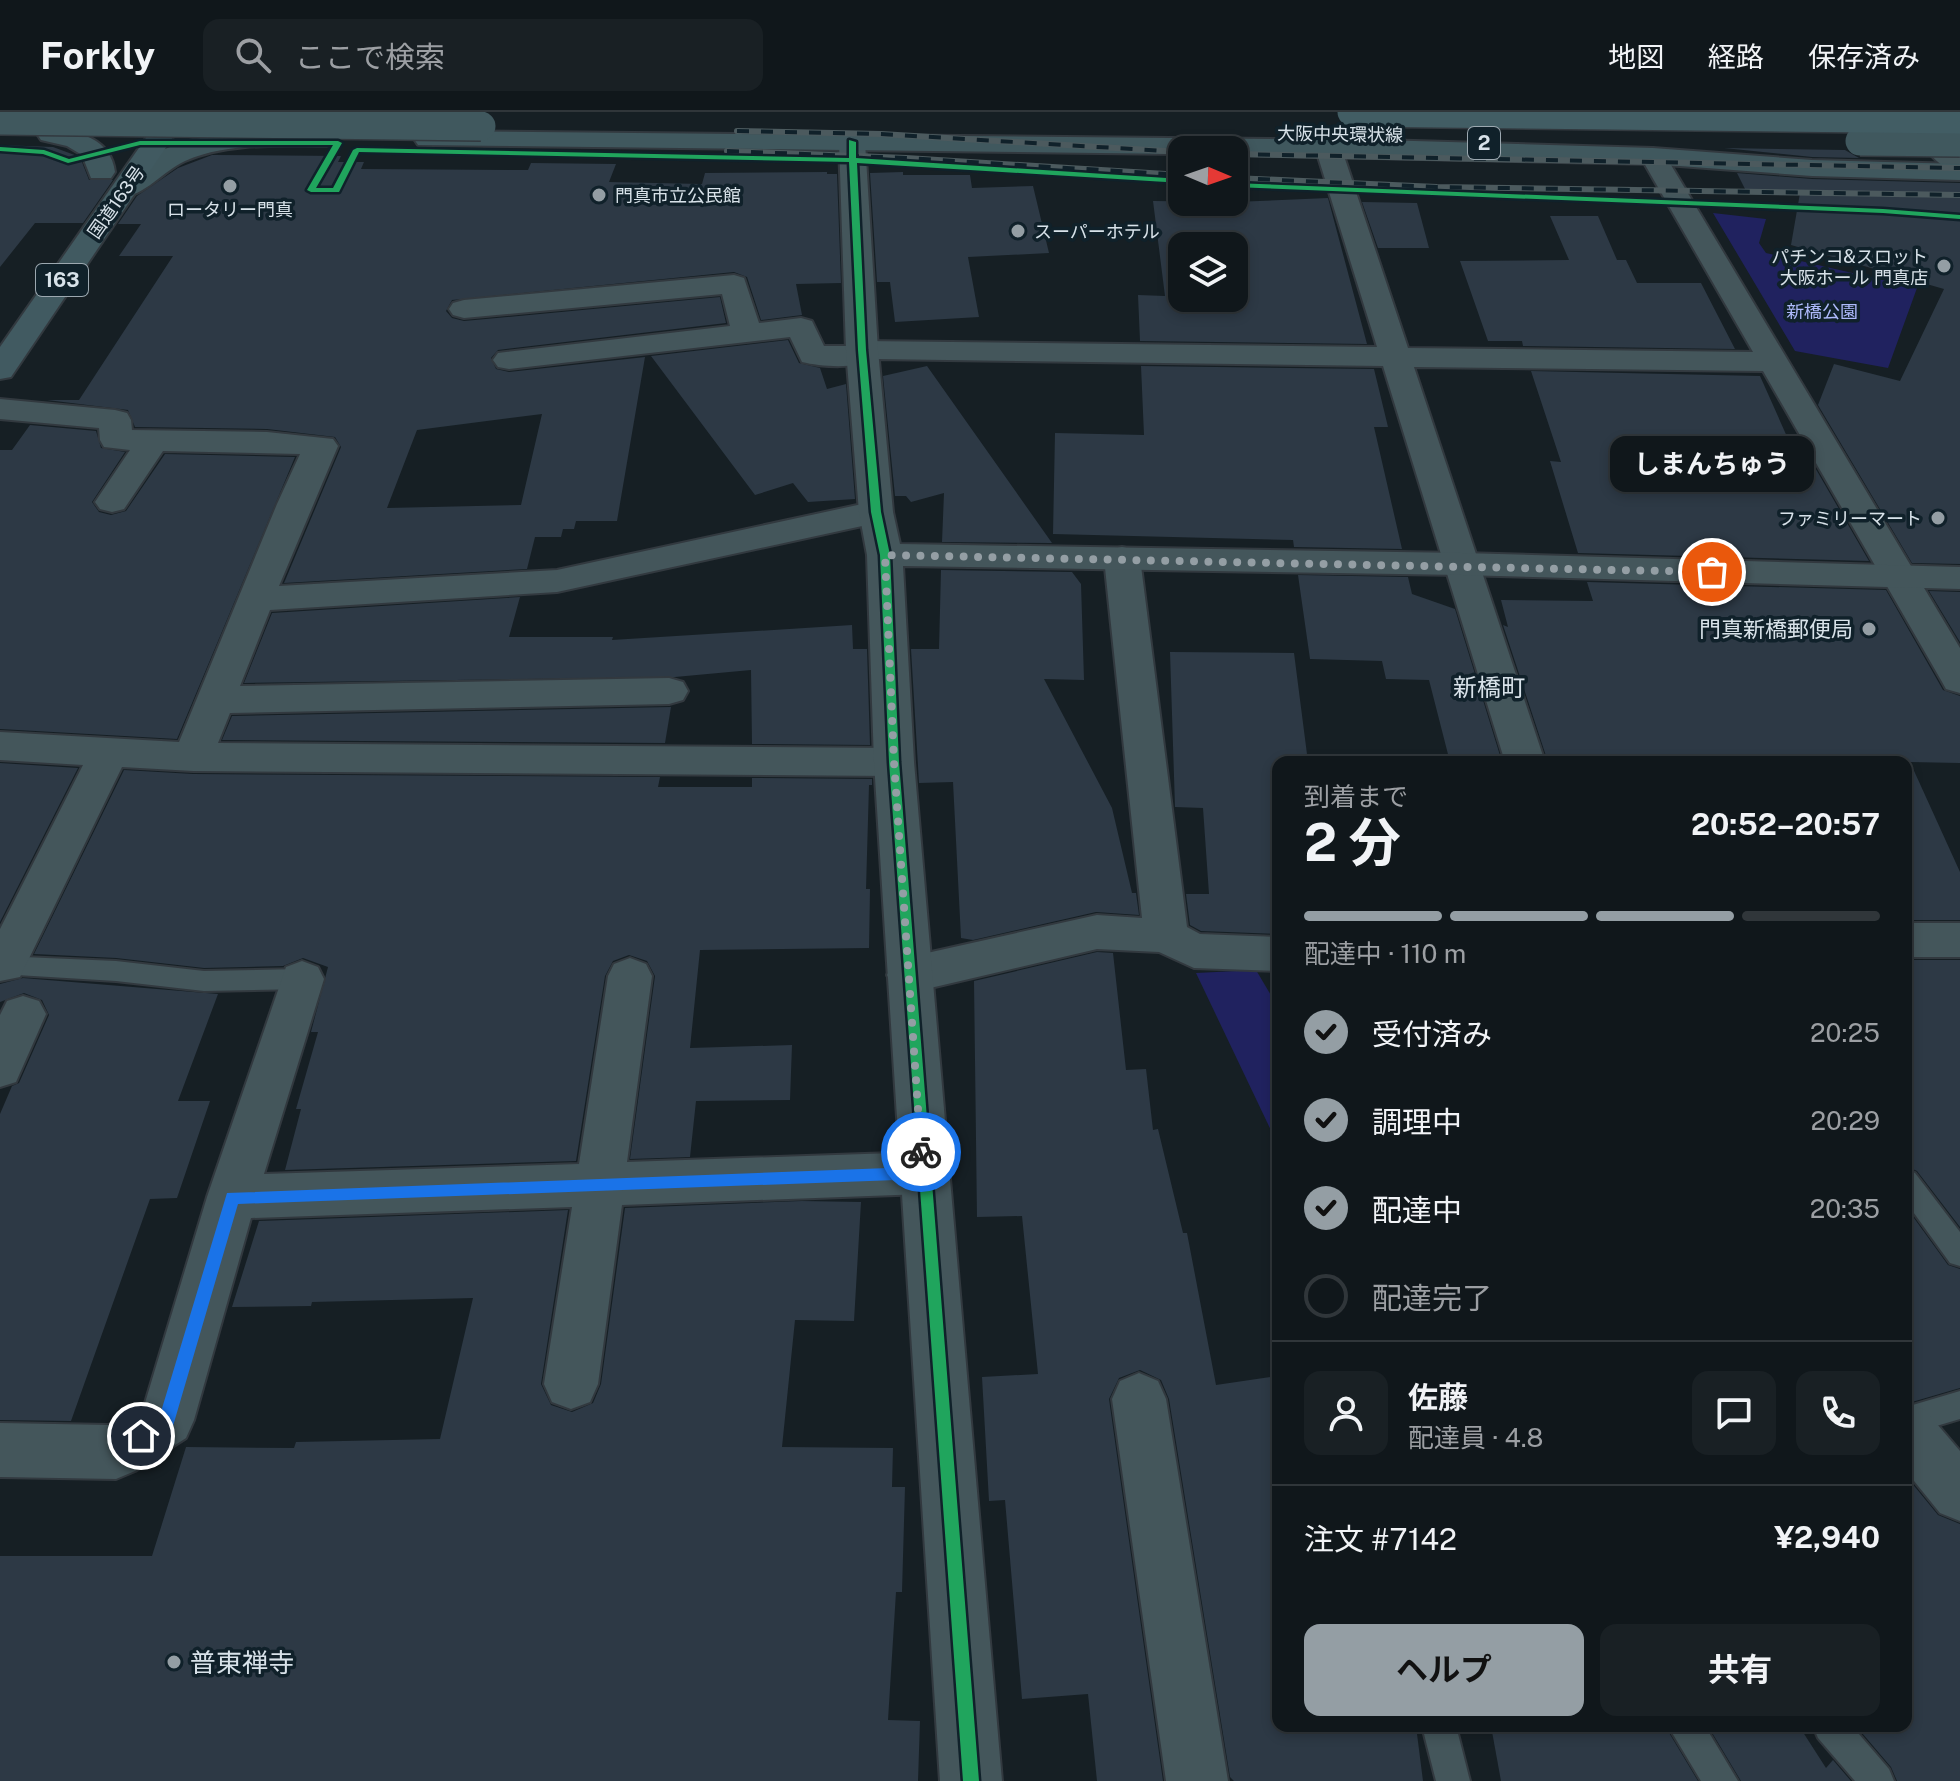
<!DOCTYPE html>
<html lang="ja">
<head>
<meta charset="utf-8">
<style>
	:root { --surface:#10171b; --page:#192024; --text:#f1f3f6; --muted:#9c9fa3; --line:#30363a; --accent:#949ea4 }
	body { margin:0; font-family:"Public Sans","Noto Sans JP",sans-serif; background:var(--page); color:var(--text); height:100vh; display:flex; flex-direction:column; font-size:30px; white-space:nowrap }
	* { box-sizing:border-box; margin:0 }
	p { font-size:26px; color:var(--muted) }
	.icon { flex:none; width:44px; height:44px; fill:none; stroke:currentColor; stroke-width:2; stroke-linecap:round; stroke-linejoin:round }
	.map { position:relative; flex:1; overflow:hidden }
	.drawer { position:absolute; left:1272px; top:644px; width:640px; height:976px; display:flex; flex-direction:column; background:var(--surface); border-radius:16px; box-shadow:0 4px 12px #0003,0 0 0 2px var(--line) }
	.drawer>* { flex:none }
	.needle { width:52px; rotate:92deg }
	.tools { position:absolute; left:1168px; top:24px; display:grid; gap:16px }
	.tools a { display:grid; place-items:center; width:80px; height:80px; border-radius:16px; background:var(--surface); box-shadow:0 4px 12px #0003,0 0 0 2px var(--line); font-size:40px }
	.pin { position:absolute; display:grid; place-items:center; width:68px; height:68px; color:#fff; margin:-34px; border:4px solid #fff; border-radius:50%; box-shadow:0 2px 8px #0007 }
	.courier { position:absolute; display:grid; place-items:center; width:80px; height:80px; margin:-40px; border:6px solid #1a73e8; border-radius:50%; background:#fff; color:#222; box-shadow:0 2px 10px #0007 }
	.bubble { position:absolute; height:56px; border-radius:16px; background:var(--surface); box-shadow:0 4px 12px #0003,0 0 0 2px var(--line); font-size:26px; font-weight:700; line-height:56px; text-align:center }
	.summary em { font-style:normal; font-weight:700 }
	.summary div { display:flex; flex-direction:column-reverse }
	.summary { display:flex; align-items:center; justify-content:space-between; height:136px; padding:0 32px }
	h1 { font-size:52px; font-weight:700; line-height:60px }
	.bar { display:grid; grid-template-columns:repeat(4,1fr); gap:12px 8px; align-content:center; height:96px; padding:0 32px }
	.bar i { height:10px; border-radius:6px; background:var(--line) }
	.bar .active { background:var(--accent) }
	.bar p { grid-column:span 4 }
	.line { display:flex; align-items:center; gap:20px; padding:0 32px; border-top:2px solid var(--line) }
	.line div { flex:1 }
	.round { display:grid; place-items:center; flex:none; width:84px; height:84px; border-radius:16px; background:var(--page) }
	ol { padding:0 32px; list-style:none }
	li { display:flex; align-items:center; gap:24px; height:88px }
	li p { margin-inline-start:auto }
	li .icon { padding:8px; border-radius:50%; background:var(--accent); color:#111; stroke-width:4 }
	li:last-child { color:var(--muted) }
	li i { width:44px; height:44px; border:4px solid var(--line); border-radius:50% }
	.cta { display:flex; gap:16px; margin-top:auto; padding:16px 32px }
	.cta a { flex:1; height:92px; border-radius:16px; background:var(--accent); color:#111; font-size:32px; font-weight:700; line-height:92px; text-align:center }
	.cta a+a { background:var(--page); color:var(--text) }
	header { display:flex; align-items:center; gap:48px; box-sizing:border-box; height:112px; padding:0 40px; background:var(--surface); border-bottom:2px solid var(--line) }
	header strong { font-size:38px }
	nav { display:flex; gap:44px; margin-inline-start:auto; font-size:28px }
	.search { width:560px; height:72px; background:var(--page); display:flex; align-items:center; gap:20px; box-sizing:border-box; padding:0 28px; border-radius:16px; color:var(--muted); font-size:30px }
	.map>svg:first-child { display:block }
</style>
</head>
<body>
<header>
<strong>Forkly</strong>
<div class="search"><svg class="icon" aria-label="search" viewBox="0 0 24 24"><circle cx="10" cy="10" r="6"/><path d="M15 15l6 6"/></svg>ここで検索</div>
<nav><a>地図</a><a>経路</a><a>保存済み</a></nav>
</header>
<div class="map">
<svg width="1960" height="1669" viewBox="0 0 1960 1669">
	<rect width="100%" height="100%" fill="#161f24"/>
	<g fill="#20225f">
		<path d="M1713,101L1766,107L1759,131L1766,141L1917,176L1888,256L1795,239Z"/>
		<path d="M1256,858L1278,895V1033L1196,861Z"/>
	</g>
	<g fill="#2d3945" fill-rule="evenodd">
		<path d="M0,33L53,35L80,45L89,68H113L83,111H35L0,155Z"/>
		<path d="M1724,36L1845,38L1859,46L1812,45Z"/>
		<path d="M212,43L341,44L338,50H364L361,57L528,58L531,51L616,52L609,70L702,72L705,61L827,60V62H837L841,171L796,172L802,203L761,208L747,165L734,160L452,188L446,199L452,206L464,209L720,185L726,211L498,238L491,246L496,257L509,260L645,245L617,409H576L574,417H563L561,425H535L527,457L284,471L341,335L335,325L267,317L135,315L128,298L47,288H79L173,144H119L141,112H118L137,84L178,56ZM542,302L521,393L387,396L417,318Z"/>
		<path d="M903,60V63H970L972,76L1033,74L1049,141L968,145L979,205L895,210L890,170H877L870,61Z"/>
		<path d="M1737,61L1812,67L1960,71V452L1912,451L1818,293L1834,252L1900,269L1944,177L1791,133L1800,81H1747Z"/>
		<path d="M1328,86L1367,232L1140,229L1138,183L1165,184L1153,89L1234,90ZM1182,134H1234V186H1182Z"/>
		<path d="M1362,90L1417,91L1429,136H1378Z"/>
		<path d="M1550,104H1598L1617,148H1626L1637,171H1701L1735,237L1523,234L1522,229H1488L1460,149L1569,148Z"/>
		<path d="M788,228L799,251L820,256L827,277L846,272L855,387L808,390L793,371L755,383L651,244Z"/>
		<path d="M927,254L1052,431L942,430L944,381L911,390L906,384H895L883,264Z"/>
		<path d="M1141,254L1374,257L1388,315H1374L1402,437L1294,435L1293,428L1053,422L1055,321L1144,323Z"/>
		<path d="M1531,259L1760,264L1797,347L1802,333L1869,449L1578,441L1550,349L1561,350Z"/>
		<path d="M30,313L96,319L101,336L125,340L92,390L99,400L111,403L126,399L165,342L295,345L177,627L0,617V338H12Z"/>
		<path d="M941,458L1072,460L1081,472L1084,568L1044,567L1112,696L1132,781H1136L1139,803L1096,800L973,828L961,826L953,670L919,671L911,537H939Z"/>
		<path d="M1298,463L1408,465L1412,482L1455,497L1502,650H1450L1429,568L1386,567L1382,549L1310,547Z"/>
		<path d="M1587,470L1886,478L1943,578L1960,584V651L1910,650L1960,760V808H1906V650H1548L1503,513L1508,515L1501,488L1593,489Z"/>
		<path d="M1929,479L1960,480V530Z"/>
		<path d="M520,485L509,525H613L612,528L852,513L853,537H867L870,633L752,632L751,558L675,565L244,571L272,501Z"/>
		<path d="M1170,540L1294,541L1308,650H1278V822L1201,819L1190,813L1186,782H1209L1203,696L1175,695Z"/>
		<path d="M671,595L665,631L222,628L232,604Z"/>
		<path d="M0,651L78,656L0,810Z"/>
		<path d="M124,658L193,662L660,665L658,675H752V666L872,667V673H869L866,777H870L869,836L700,838L690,936L792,933L790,988L696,989L690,1045L630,1047L655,864L647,849L629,843L613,849L605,864L576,1049L285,1058L301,997H296L318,920H311L328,855L303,846L283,854L204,856L116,846L34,842Z"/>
		<path d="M1097,840L1113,841L1126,958L1146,957L1153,1018L1158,1017L1183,1121H1187L1216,1273L1278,1264V1614H1416L1423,1669H1234L1230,1665L1169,1287L1161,1268L1140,1258L1119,1266L1109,1287L1163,1669H1097L1088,1582L1022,1587L1005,1388L989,1389L982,1265L1038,1262L1022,1104L977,1105L974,869Z"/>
		<path d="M1906,848H1960V1115L1917,1059L1906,1054Z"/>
		<path d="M23,866L218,882L178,989H210L177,1086L150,1087L71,1309L0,1308V1002L12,974L19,971L49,903L42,888L24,881L0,890V872Z"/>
		<path d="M802,1089L861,1090L854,1209L795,1208L782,1335L893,1336L892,1375H905L902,1480H896L888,1608L920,1609L918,1669H0V1444H152L186,1335L294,1336L296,1330L440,1327L473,1186L312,1190L311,1194L232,1195L259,1109L568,1098L541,1272L551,1293L572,1300L593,1291L601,1272L625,1096Z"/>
		<path d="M1906,1095L1948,1153L1960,1157V1276L1912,1290L1906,1288Z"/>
		<path d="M1906,1364L1938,1403L1960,1412V1669H1897L1891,1655L1862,1621L1870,1614H1906Z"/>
		<path d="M1491,1614H1665L1698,1669H1501Z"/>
		<path d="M1708,1614H1799L1826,1656L1833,1648L1851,1669H1741Z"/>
	</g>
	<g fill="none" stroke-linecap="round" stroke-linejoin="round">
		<defs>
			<g id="service">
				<path d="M0,844L116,849L204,859L302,857L311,860L314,867L311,874L302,877L204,879L116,869L0,862Z"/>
				<path d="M1906,1057L1915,1061L1960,1120V1154L1950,1151L1906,1090Z"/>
				<path d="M1960,1279V1307L1906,1323V1295Z"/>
				<path d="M1422,1614H1456L1470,1669H1436Z"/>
				<path d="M1668,1614H1705L1738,1669H1701Z"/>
				<path d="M1813,1614H1852L1889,1657L1894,1669H1855L1818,1626Z"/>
			</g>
			<g id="minor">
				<path d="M1328,27L1337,29L1341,35L1408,236L1753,240L1640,44L1644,38H1662L1960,536V581L1946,577L1941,568L1763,259L1414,255L1545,650H1505L1383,254L875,247C858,257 822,255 802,250L790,225L509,257L498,255L493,248L498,241L730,214L722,182L464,206L453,203L449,197L453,191L464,188L734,163L744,166L759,211L801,206L812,209L824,234H849L862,229L1377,235L1315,35L1319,29Z"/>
				<path d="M0,287L115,298L127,301L131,308L132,318L267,320L333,327L338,334L279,474L557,458L876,389L888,393L893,400L888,407L876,411L557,480L270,498L240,574L669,566L683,570L688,579L683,588L669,592L230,601L218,631L894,636L908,640L914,650L908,660L894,664L193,659L122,655L20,865L0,869V817L83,653L0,648V620L179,630L277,392L300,342L163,339L124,397L112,400L100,397L95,390L130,338L104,335L100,328L99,316L0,307Z"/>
				<path d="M1122,435L1135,438L1140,446L1187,815L1200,822L1278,825V859L1194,856L1159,840L1097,837L909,881L893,875L887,863L893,851L909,845L1097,803L1142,806L1104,446L1109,438Z"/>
				<rect x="1906" y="811" width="54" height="34"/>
				<path d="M630,846L646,852L652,864L627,1050L923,1040L940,1046L947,1061L940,1076L923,1082L622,1093L598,1272L590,1290L571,1297L552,1290L544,1272L572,1095L251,1106L194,1308L186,1326L135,1359L116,1367L0,1365V1311L109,1313L145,1291L207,1085L286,855L302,849L318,855L324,867L264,1062L579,1052L608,864L614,852Z"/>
				<path d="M23,884L39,889L46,902L16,970L0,975V903L7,889Z"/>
				<path d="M1139,1261L1158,1269L1166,1287L1228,1669H1166L1112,1287L1120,1269Z"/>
				<path d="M1906,1291L1925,1298L1960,1339V1409L1940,1401L1906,1359Z"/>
			</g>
			<g id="tertiary">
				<path d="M1899,0H1925L1960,40V62C1933,55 1914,22 1899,0Z"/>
				<path d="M852,22L861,24L865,30L878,238L893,400L900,432L1462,441L1960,455V477L1462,463L903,454L914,650L1002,1669H940L874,650L867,443L859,400L846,238L839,30L843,24Z"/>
			</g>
			<g id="primary">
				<path d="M50,14C78,20 111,26 115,60L111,66H91L82,43L67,34L41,28L37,22L41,16Z"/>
				<path d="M265,18H326L335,20L339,26L335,32L326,34C279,34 228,30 185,49C162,59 140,90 115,84L111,78C144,31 212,21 265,18Z"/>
				<path d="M427,19L1380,28L1653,36L1812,48L1960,52V68L1812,64L1653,52L1234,43V38H1182V42L418,33L414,27L418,21Z"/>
			</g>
			<path id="trunk" d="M164,0H190L11,265L0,267V235Z"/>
		</defs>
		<use href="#service" stroke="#32393f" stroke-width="4"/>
		<use href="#minor" stroke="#32393f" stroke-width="4"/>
		<use href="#tertiary" stroke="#32393f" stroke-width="4"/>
		<use href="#primary" stroke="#32393f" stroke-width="4"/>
		<use href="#trunk" stroke="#32393f" stroke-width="4"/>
		<g stroke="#455357" stroke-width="3" stroke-dasharray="1 4" stroke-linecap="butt">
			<path d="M320,61L311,78H336L348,55"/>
			<path d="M1263,74L1301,77"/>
			<path d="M1383,81L1637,89"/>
			<path d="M1727,92L1960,105"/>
		</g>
		<use href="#service" fill="#44565b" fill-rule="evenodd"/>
		<use href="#minor" fill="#44565b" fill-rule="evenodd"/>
		<use href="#tertiary" fill="#44565b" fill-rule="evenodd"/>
		<use href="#primary" fill="#40585e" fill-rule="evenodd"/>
		<use href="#trunk" fill="#415a61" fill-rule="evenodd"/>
		<defs>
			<g id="rail">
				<path d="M737,19L881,22L1182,40"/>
				<path d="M727,39L906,46L1182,63"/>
				<path d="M1234,42L1960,56"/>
				<path d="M1234,66L1437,75L1960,83"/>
			</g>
		</defs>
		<use href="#rail" stroke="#4c5a5e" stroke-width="6"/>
		<use href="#rail" stroke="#10212a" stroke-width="4" stroke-dasharray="12" stroke-linecap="butt"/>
		<defs>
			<g id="primary-bridge">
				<path d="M0,8L481,14"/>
				<path d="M1860,29L1960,30"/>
			</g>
			<path id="motorway-bridge" d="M1352,0L1960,7"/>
		</defs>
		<use href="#primary-bridge" stroke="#32393f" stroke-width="32" stroke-linecap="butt"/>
		<use href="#motorway-bridge" stroke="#32393f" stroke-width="32" stroke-linecap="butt"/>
		<use href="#primary-bridge" stroke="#40585e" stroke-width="29"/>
		<use href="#motorway-bridge" stroke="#425d64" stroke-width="29"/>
		<defs>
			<g id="cycleway">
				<path d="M849,28L856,30V46L1182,67V71L857,51L866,238L881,400L890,443L899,650L979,1669H963L889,650L880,443L871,400L858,238L849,50L359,40L339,80H311L307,78L333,33H140L68,51L43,42L0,39V35L44,38L69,47L140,29H338L342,31L316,76H333L353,38L357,36L849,46Z"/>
				<path d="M1234,71L1883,97L1960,103V107L1883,101L1234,75Z"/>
			</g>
		</defs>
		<use href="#cycleway" stroke="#10212a" stroke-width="5"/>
		<use href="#cycleway" fill="#20a55d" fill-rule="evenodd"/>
	</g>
	<path fill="#1a73e8" d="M921,1034L928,1040L930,1061L923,1067L238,1092L173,1314L141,1332L133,1324L135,1319L160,1303L227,1081L915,1055L914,1040Z"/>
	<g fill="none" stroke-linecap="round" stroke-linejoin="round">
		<path stroke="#949ea4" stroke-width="8" stroke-dasharray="0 14.4" d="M921,1040L894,650L885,443L1712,460"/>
	</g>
	<g fill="#949ea4" stroke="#10212a" stroke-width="3">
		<circle cx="230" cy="74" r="8"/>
		<circle cx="599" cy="83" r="8"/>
		<circle cx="1018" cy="119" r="8"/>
		<circle cx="1944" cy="154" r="8"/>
		<circle cx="1938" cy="406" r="8"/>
		<circle cx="1869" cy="517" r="8"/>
		<circle cx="174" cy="1550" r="8"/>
	</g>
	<g text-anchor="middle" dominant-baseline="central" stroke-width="7" stroke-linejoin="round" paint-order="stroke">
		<g font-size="18" fill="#d8e2e9" stroke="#10212a">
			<text transform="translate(1340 22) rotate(1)">大阪中央環状線</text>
			<text transform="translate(116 90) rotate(-55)">国道163号</text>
		</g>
		<g font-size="18" fill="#d8e2e9" stroke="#10212a" text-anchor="start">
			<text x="615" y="83">門真市立公民館</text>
			<text x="230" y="97" text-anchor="middle">ロータリー門真</text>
			<text x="1034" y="119">スーパーホテル</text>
			<text x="1928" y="144" text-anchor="end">パチンコ&amp;スロット<tspan x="1928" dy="21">大阪ホール 門真店</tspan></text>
			<text x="1922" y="406" text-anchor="end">ファミリーマート</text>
		</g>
		<g font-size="18" fill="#aebafb" stroke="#10212a">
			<text x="1822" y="199">新橋公園</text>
		</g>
		<g fill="#10212a" stroke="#9ca8b0" stroke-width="2">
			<rect x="1468" y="15" width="32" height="32" rx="6"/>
			<rect x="36" y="152" width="52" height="32" rx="6"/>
		</g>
		<g font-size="20" font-weight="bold" fill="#d8e2e9">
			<text x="1484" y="31">2</text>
			<text x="62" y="168">163</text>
		</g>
		<g font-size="22" fill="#d8e2e9" stroke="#10212a" text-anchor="end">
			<text x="1853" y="517">門真新橋郵便局</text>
		</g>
		<g font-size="24" fill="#d8e2e9" stroke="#10212a">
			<text x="1489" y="575">新橋町</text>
		</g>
		<g font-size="26" fill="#d8e2e9" stroke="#10212a" text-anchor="start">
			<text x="190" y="1550">普東禅寺</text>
		</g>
	</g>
</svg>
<div class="tools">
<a><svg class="needle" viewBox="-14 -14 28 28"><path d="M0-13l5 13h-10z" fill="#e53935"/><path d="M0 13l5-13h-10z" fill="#9c9fa3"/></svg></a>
<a><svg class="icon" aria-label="layers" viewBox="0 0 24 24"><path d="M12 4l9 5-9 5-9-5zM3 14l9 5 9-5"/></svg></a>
</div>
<div class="pin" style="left:1712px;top:460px;background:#ea580c"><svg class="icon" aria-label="bag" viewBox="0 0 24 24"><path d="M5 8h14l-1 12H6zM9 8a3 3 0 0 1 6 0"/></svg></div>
<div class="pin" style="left:141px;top:1324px;background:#1f2937"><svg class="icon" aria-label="home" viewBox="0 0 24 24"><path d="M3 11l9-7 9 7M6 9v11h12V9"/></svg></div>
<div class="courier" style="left:921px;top:1040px"><svg class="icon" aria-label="bike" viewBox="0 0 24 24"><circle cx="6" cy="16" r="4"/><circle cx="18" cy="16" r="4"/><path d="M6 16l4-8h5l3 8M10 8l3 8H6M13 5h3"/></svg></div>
<div class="bubble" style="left:1610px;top:324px;width:204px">しまんちゅう</div>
<section class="drawer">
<div class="summary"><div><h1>2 分</h1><p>到着まで</p></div><em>20:52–20:57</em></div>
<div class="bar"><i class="active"></i><i class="active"></i><i class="active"></i><i></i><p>配達中 · 110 m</p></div>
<ol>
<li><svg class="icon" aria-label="check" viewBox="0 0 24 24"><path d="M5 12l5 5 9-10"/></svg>受付済み<p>20:25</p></li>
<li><svg class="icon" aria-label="check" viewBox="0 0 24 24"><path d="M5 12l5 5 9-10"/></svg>調理中<p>20:29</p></li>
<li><svg class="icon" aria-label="check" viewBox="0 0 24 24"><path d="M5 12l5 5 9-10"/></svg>配達中<p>20:35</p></li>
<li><i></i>配達完了</li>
</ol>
<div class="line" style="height:144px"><a class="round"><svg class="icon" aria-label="person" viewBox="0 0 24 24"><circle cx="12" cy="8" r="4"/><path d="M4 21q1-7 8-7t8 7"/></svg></a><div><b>佐藤</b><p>配達員 · 4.8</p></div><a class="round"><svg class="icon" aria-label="chat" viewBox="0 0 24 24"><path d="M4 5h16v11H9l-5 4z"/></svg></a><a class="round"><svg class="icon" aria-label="phone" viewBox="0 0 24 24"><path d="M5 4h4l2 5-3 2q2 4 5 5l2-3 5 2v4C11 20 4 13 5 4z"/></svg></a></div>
<div class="line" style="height:104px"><div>注文 #7142</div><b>¥2,940</b></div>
<div class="cta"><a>ヘルプ</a><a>共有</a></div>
</section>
</div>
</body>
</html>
